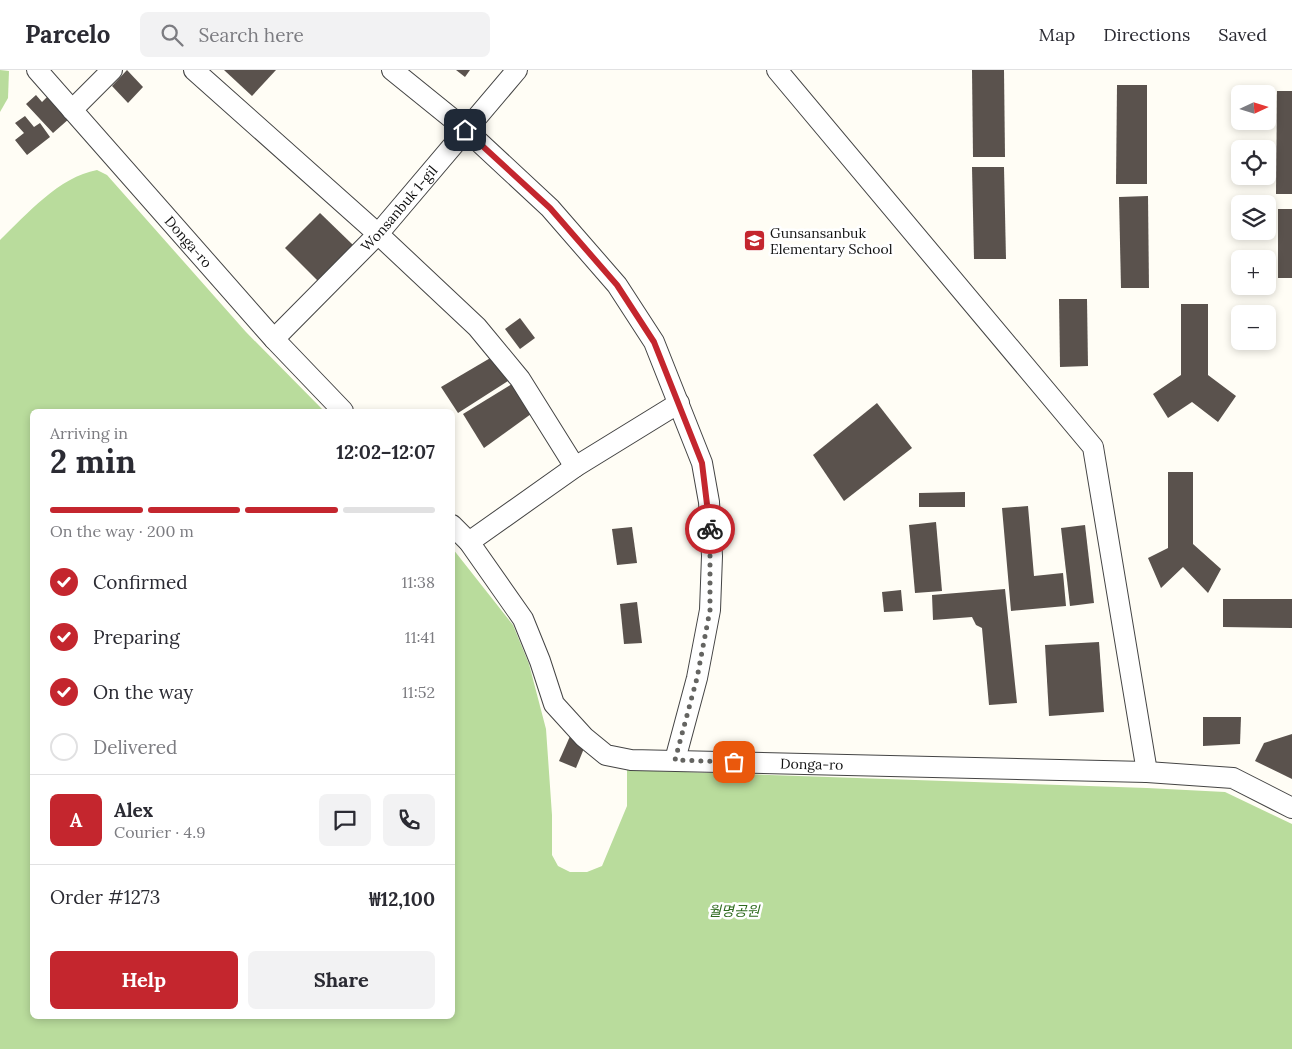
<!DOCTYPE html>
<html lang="en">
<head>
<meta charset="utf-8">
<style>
	:root { --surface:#fff; --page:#f2f2f3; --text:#2b2b33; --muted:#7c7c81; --line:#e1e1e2; --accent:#c4262e }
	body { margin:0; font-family:Lora,"Noto Sans KR",serif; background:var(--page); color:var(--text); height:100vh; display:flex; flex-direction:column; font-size:19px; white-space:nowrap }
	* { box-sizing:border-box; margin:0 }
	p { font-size:16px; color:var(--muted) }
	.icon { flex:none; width:28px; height:28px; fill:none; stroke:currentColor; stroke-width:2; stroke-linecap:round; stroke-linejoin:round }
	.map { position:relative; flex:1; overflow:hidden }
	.details { position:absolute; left:30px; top:339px; width:425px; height:610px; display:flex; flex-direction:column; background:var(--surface); border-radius:8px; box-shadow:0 2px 8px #0003 }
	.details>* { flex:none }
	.needle { width:32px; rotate:86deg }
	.tools { position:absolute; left:1231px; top:15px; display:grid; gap:10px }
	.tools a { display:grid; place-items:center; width:45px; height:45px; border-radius:8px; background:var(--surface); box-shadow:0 2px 8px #0003; font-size:25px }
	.pin { position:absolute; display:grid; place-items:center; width:42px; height:42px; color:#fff; margin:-21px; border-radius:10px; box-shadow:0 2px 8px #0006 }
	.courier { position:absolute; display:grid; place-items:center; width:50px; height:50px; margin:-25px; border:4px solid #c4262e; border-radius:50%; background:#fff; color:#222; box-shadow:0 1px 6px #0007 }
	.headline em { font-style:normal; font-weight:800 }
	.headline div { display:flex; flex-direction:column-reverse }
	.headline { display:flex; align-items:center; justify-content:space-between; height:85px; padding:0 20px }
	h1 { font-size:32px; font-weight:800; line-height:38px }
	.bar { display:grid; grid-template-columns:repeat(4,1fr); gap:8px 5px; align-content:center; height:60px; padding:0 20px }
	.bar i { height:6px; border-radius:4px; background:var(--line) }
	.bar .selected { background:var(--accent) }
	.bar p { grid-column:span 4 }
	.line { display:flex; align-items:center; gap:12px; padding:0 20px; border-top:1px solid var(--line) }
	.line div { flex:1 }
	.round { display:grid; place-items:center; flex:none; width:52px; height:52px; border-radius:8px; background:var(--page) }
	ol { padding:0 20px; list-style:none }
	li { display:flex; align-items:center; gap:15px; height:55px }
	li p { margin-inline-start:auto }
	li .icon { padding:5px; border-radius:50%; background:var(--accent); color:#fff; stroke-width:4 }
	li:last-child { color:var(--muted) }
	li i { width:28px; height:28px; border:2px solid var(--line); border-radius:50% }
	.primary-button { display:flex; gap:10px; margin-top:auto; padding:10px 20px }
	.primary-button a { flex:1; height:58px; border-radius:8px; background:var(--accent); color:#fff; font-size:20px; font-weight:800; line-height:58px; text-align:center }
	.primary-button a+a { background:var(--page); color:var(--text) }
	header { display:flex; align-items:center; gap:30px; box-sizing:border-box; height:70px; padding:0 25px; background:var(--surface); border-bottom:1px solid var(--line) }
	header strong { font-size:24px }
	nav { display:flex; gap:28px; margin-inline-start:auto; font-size:18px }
	.search { width:350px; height:45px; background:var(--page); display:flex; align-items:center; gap:12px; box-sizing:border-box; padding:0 18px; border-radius:8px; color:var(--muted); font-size:19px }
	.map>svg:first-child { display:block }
</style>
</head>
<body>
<header>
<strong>Parcelo</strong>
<div class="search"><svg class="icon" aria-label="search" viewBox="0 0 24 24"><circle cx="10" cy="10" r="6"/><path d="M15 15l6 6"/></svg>Search here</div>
<nav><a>Map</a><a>Directions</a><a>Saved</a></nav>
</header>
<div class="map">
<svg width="1292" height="979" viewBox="0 0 1292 979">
	<rect width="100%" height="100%" fill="#fffdf5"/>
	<g fill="#b9dc9c">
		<path d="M0,0L9,1L8,28L0,42Z"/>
		<path d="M97,100L107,105L246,262L324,341H32V946H452L453,479L513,555L529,594L546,659L552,745V785L558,796L570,802H587L602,796L627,736V700L1147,718L1225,722L1292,754V979H0V170C27,144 59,107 97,100Z"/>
	</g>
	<g fill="#5a524d">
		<path d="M127,0L143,17L128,33L112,16Z"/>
		<path d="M224,0H276L252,26Z"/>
		<path d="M456,0H470L465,7Z"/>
		<path d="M972,0H1004L1005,87H973Z"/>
		<path d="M1117,15H1147V114H1116Z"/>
		<path d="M1277,21H1292V124H1276Z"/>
		<path d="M36,25L42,32L49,25L70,48L53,63L26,34Z"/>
		<path d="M25,46L34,57L40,53L50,67L27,85L15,70L24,63L15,53Z"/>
		<path d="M972,97H1004L1006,189H974Z"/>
		<path d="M1148,126L1149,218H1121L1119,127Z"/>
		<rect x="1278" y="139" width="14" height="69"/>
		<path d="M320,143L353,175L318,211L285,178Z"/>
		<path d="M1059,229H1087L1088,296L1060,297Z"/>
		<path d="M1181,234H1208V305L1236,326L1218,352L1192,332L1168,348L1153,324L1181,305Z"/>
		<path d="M520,248L535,268L520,279L505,259Z"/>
		<path d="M492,287L508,311L458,343L441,317Z"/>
		<path d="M512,314L531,344L484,378L463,344Z"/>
		<path d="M877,333L912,378L844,431L813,385Z"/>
		<path d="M1168,402H1193V474L1221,499L1208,523L1183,497L1161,518L1148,488L1168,478Z"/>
		<path d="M965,422V437H919V423Z"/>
		<path d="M1028,436L1034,506L1063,503L1066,536L1011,541L1002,438Z"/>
		<path d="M936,452L942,521L915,523L909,455Z"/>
		<path d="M1085,455L1094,533L1070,536L1061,458Z"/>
		<path d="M632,457L637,493L617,495L612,459Z"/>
		<path d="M1005,519L1017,633L989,635L982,558L976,555L972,547L933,550L932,525Z"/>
		<path d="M901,520L903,541L884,542L882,522Z"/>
		<path d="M1223,529H1292V558L1223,557Z"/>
		<path d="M637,532L642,573L624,574L620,534Z"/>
		<path d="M1099,572L1104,642L1049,646L1045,575Z"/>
		<path d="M1203,647H1241L1240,674L1203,676Z"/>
		<path d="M571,664L587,671L576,698L559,691Z"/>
		<path d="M1292,664V709L1255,691L1264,673Z"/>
	</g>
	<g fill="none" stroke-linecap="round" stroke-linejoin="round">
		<defs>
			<g id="minor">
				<path id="s1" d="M37,0L274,269L343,341"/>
				<path d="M194,0L378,164L477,257L520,309L575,397"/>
				<path d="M392,0L465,59L550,138L617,215L654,272L702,393L709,432L712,486L710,540L697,608L675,690"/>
				<path d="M777,0L1093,377L1147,702"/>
				<path d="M72,40L112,0"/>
				<path id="s2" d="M274,269L378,164L517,0"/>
				<path id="s3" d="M452,455L469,472L523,549L540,591L554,634L584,667L606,685L631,690L1147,702L1233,708L1292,738"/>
				<path d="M469,472L575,397L679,333"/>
			</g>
		</defs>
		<use href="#minor" stroke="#444" stroke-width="22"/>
		<use href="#minor" stroke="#fff" stroke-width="20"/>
	</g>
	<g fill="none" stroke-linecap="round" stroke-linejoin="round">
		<path stroke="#646461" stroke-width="5" stroke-dasharray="0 9" d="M710,459V540L697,608L675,690L734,692"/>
		<path stroke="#c4262e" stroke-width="6" d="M465,60L550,138L617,215L654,272L702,393L710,459"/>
	</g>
	<defs>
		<symbol id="school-square" viewBox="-11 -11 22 22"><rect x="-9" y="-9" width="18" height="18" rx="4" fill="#c4262e" stroke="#fff"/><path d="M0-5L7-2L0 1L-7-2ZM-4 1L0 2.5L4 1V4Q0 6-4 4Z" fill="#fff"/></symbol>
	</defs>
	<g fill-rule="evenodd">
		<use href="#school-square" x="742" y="158" width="25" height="25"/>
	</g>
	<g text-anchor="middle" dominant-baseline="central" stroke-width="5" stroke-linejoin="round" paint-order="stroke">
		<g font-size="14" fill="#111" stroke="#fff">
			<text stroke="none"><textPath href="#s2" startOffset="181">Wonsanbuk 1-gil</textPath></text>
			<text stroke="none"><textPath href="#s1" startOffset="229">Donga-ro</textPath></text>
			<text stroke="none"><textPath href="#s3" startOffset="488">Donga-ro</textPath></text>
		</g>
		<g font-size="14" fill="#111" stroke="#fff" text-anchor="start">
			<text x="770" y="163">Gunsansanbuk<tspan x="770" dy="16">Elementary School</tspan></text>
		</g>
		<g font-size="14" font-style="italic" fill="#2f6b1f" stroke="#fff">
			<text x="734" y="841">월명공원</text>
		</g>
	</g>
</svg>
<div class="tools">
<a><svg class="needle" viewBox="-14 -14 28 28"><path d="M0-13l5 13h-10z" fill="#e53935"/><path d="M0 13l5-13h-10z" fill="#7c7c81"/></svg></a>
<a><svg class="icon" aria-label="locate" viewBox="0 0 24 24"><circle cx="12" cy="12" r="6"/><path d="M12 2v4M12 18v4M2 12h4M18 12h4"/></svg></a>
<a><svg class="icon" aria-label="layers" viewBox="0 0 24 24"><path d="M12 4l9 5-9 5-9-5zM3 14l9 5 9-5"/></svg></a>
<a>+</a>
<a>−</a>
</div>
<div class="pin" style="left:734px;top:692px;background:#ea580c"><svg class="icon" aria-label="bag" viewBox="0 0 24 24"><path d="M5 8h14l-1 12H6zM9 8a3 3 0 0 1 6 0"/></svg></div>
<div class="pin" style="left:465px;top:60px;background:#1f2937"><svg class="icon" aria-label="home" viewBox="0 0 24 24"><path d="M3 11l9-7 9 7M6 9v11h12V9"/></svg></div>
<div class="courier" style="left:710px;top:459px"><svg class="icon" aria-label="bike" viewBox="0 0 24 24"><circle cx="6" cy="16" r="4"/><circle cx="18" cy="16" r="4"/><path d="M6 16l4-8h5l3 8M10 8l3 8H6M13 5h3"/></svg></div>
<section class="details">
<div class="headline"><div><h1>2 min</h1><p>Arriving in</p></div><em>12:02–12:07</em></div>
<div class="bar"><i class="selected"></i><i class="selected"></i><i class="selected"></i><i></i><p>On the way · 200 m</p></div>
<ol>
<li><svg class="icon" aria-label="check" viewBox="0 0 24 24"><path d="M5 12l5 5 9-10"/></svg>Confirmed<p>11:38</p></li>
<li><svg class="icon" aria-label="check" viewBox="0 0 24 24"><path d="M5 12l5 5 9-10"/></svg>Preparing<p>11:41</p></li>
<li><svg class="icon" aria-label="check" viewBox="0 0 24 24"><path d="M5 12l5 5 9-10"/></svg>On the way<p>11:52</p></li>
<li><i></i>Delivered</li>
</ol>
<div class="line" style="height:90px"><b class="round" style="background:var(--accent);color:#fff">A</b><div><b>Alex</b><p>Courier · 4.9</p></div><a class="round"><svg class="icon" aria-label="chat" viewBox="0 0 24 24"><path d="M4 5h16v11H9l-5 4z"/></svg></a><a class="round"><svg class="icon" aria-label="phone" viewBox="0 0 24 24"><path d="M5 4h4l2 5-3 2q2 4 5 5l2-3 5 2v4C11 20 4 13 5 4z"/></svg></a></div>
<div class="line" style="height:65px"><div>Order #1273</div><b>₩12,100</b></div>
<div class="primary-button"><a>Help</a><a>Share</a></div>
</section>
</div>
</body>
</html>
